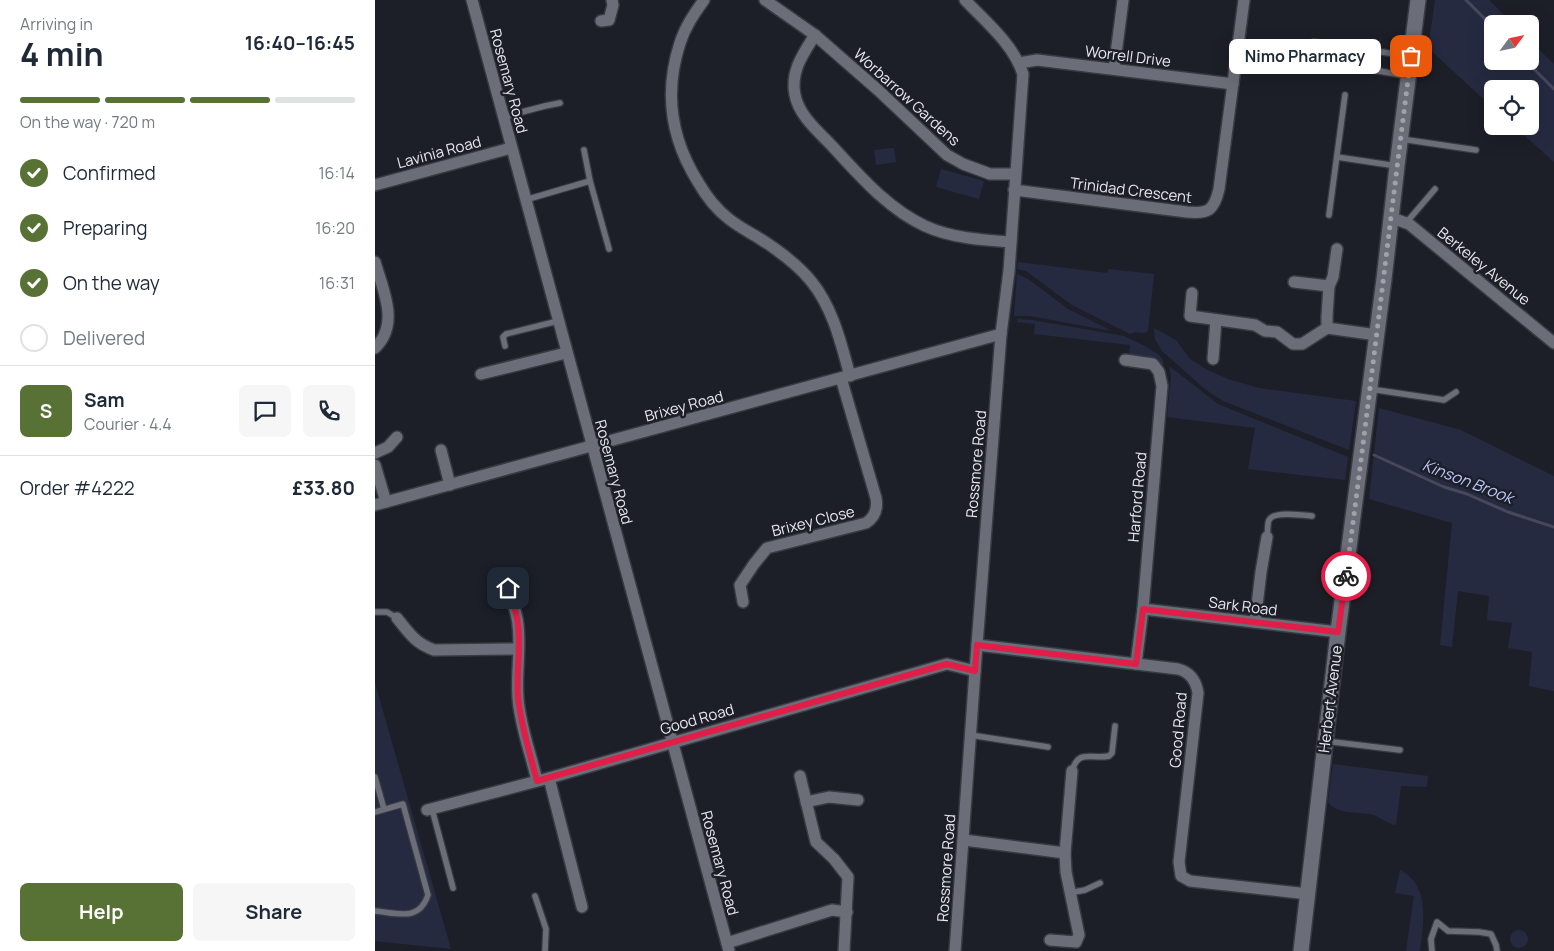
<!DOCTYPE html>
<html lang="en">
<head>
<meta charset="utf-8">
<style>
	:root { --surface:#fff; --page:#f6f6f7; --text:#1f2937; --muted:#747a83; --line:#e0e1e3; --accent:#587134 }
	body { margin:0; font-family:Manrope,sans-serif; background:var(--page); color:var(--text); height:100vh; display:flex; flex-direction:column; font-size:19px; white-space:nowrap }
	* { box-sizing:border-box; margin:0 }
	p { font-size:16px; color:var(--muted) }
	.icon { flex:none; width:28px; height:28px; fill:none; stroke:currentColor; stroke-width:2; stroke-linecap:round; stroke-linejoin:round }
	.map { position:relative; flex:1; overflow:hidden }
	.sheet { display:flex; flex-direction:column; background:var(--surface); width:375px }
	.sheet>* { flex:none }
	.needle { width:32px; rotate:57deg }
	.tools { position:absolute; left:1109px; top:15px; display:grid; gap:10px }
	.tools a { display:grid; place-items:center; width:55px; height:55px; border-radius:8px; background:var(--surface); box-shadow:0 5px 20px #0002; font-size:25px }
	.pin { position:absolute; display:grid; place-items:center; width:42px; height:42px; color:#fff; margin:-21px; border-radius:10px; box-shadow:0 2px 8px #0006 }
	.courier { position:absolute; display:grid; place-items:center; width:50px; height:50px; margin:-25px; border:4px solid #e11d48; border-radius:50%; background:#fff; color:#222; box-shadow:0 1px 6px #0007 }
	.bubble { position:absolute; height:35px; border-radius:8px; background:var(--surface); box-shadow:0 5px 20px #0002; font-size:16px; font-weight:700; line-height:35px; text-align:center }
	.summary em { font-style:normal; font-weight:700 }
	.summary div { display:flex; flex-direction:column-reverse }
	.summary { display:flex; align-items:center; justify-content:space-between; height:85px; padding:0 20px }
	h1 { font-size:32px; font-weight:700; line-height:38px }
	.bar { display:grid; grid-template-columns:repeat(4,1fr); gap:8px 5px; align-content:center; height:60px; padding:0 20px }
	.bar i { height:6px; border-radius:4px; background:var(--line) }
	.bar .selected { background:var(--accent) }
	.bar p { grid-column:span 4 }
	.line { display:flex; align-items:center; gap:12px; padding:0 20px; border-top:1px solid var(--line) }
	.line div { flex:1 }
	.round { display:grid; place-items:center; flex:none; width:52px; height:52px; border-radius:8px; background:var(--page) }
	ol { padding:0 20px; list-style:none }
	li { display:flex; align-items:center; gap:15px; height:55px }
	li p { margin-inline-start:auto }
	li .icon { padding:5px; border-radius:50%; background:var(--accent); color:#fff; stroke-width:4 }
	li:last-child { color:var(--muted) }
	li i { width:28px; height:28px; border:2px solid var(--line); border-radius:50% }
	.primary-button { display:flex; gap:10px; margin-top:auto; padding:10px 20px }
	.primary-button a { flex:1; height:58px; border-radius:8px; background:var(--accent); color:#fff; font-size:20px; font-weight:700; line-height:58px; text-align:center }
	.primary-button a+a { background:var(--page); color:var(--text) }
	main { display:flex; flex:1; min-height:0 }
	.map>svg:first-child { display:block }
</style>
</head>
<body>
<main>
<section class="sheet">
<div class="summary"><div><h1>4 min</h1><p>Arriving in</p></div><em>16:40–16:45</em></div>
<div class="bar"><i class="selected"></i><i class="selected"></i><i class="selected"></i><i></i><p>On the way · 720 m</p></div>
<ol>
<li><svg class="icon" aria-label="check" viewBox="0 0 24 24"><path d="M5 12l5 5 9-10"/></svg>Confirmed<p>16:14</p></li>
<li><svg class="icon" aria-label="check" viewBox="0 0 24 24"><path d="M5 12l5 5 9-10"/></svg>Preparing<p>16:20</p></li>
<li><svg class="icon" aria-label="check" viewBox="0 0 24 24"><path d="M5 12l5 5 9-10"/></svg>On the way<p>16:31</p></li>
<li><i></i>Delivered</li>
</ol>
<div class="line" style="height:90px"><b class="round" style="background:var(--accent);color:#fff">S</b><div><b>Sam</b><p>Courier · 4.4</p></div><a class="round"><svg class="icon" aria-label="chat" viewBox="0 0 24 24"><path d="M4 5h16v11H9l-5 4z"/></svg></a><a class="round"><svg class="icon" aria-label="phone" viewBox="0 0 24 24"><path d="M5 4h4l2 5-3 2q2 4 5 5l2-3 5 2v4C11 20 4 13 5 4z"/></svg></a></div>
<div class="line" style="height:65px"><div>Order #4222</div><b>£33.80</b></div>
<div class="primary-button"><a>Help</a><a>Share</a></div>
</section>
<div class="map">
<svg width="1179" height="951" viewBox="0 0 1179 951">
	<rect width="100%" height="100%" fill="#1d1f28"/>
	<g fill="#262a41">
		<path d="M1060,0H1114L1138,24H1118V61H1155V41L1179,64V162L1139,126H1155V89H1118L1117,107L1053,48Z"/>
		<path d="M519,148L521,162L501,165L499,150Z"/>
		<path d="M566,169L609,181L604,199L561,187Z"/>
		<path d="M643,262L732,273L734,269L779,274L773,331L770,333L760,332L755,334L697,305L651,271L642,269Z"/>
		<path d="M642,274L653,279L693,309L737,331L655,316H639Z"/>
		<path d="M642,319L657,320L749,336L770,346L784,355L788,360L789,371L754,358L755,345L659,334L660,324L642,322Z"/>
		<path d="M779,328L801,340L815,359L833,370L853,379L884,388L981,401L974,450L848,401L830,389L787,351L780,339Z"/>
		<path d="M794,366L843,404L973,457L970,480L873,469L880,428L792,417L796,377Z"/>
		<path d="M1004,408L1086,430L1179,476V691L1154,686L1157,652L1133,648L1137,623L1112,620L1114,596L1083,591L1077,647L1065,645L1077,523L994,499Z"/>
		<path d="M0,683L76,949L0,941Z"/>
		<path d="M958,764L1053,776L1052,787L1026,786L1021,825C1013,824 1006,818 999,815C985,811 963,816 953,802Z"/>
		<path d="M1025,870C1028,872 1033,874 1035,877C1054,895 1048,928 1045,951H1031L1039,896L1020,893Z"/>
		<circle cx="1144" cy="939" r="9"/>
	</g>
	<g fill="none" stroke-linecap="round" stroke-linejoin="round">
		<g stroke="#48485d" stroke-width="3">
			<path d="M1091,0L1118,27"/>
			<path d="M1151,61L1179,89"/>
			<path d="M999,455L1069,487L1092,494L1133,512L1179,527"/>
		</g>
		<defs>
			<g id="lane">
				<path d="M939,42L1034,56"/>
				<path d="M965,64L1032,76"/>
				<path d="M128,117L170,106L185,103"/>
				<path d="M1026,139L1101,150"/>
				<path d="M209,150L215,181L234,249"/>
				<path d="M962,157L1022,166"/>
				<path d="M150,200L215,181"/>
				<path d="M954,215L970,95"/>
				<path d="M1031,223L1060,189"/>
				<path d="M130,346L128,337L131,334L183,321"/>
				<path d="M995,389L1069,400L1081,392"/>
				<path d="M892,537C893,532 892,525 894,520C898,511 928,515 937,516"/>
				<path d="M0,612H12L22,618"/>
				<path d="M595,735L673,747"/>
				<path d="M950,741L1025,750"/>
				<path d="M697,771C704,748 716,760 734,756L737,753L740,726"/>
				<path d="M0,777L9,809"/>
				<path d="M57,809L78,888"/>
				<path d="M0,812L28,804L53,895C44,922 23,913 0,911"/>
				<path d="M694,893L710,890L725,883"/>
				<path d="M160,896L171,929L170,951"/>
				<path d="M1057,951L1056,939L1062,922L1073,931L1104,932L1116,934L1121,945L1122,951"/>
			</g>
			<g id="street">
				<path d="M97,0L354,951"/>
				<path d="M329,0C319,14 310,27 305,43C289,92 296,139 323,182C331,196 341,209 354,219C364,227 376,233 387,240C404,251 423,265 436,281C458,308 466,343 475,376"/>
				<path d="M390,0L440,35L503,90L572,155L588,164L615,174H640"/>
				<path d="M226,21L234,20L238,5L237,0"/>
				<path d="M440,35C428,54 415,72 420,95C424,116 444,132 458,147C485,176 513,209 550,226C576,238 607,240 636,242"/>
				<path d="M644,63L662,60L858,84"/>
				<path d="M739,69L748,0"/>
				<path d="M0,185L136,148"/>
				<path d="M639,190L812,212C833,214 839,211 844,189L869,0"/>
				<path d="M1017,218L1034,224L1179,343"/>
				<path d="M962,249L958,277L954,286L952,316V328L1002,335"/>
				<path d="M0,262C8,290 25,324 0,348"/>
				<path d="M919,282L954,286"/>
				<path d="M817,293L815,316L880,325L890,331L902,332L918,344H927L952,328"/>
				<path d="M838,359L841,320"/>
				<path d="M750,360L778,364L784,372L787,386L768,609L761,664"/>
				<path d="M106,374L191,353"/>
				<path d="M66,450L75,485"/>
				<path d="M0,453L13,447L22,437"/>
				<path d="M0,465L11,502"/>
				<path d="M0,505L626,334"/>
				<path d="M133,589C137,601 142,612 143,625C146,649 141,674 143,698C145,726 156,754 162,781"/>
				<path d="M368,602L365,585L379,564L392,548L491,523C500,517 503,509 501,498L466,378"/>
				<path d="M768,609L963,632"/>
				<path d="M22,618C34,633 40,643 59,650L143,649"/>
				<path d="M880,622L886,572L892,537"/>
				<path d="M602,645L803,669C815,672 821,680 823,693L804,862L806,876L815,881L933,894"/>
				<path d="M425,776L441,842L459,859L473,877L469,951"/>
				<path d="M174,778L207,907"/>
				<path d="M431,802L454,797L483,800"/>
				<path d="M52,810L174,778L572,664L600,671"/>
				<path d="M589,840L690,853"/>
				<path d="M675,940L701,942L704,935L691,872L690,853L697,771"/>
				<path d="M352,943L457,910L472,912"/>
				<path d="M580,951L600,671L626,334L634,271L648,74C638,44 612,23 590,0"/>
			</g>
			<path id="secondary" d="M926,951L963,632L1009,279L1022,166L1043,0"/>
		</defs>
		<use href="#lane" stroke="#383a42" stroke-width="8"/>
		<use href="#street" stroke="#383a42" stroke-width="14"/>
		<use href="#secondary" stroke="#383a42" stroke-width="18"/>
		<use href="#lane" stroke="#6b6e79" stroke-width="5.5"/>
		<use href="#street" stroke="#6b6e79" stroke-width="11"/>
		<use href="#secondary" stroke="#6b6e79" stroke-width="15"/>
	</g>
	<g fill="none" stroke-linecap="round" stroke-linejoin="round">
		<path stroke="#a0a2a9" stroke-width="5" stroke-dasharray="0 9" d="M971,576C994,403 1014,229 1036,56"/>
		<path stroke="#e11d48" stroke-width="6" d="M133,588C137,601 142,612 143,625C146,649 141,674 143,698C146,726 155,754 162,781L572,664L600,671L602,645L761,664L768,609L963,632L971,576"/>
	</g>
	<g text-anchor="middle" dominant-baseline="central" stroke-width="5" stroke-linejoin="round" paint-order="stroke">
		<g font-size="15" fill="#e7e8ef" stroke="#1d1f28">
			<text transform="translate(753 56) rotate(7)">Worrell Drive</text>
			<text transform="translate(134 81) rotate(75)">Rosemary Road</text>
			<text transform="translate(532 97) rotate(42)">Worbarrow Gardens</text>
			<text transform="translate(64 152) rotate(-15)">Lavinia Road</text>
			<text transform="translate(756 190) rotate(7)">Trinidad Crescent</text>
			<text transform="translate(1109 266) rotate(39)">Berkeley Avenue</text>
			<text transform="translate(309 406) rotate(-15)">Brixey Road</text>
			<text transform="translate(601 464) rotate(-85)">Rossmore Road</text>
			<text transform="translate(239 472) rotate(75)">Rosemary Road</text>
			<text transform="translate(762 497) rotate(-85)">Harford Road</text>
			<text transform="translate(438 521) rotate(-14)">Brixey Close</text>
			<text transform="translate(868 606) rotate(7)">Sark Road</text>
			<text transform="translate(955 699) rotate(-83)">Herbert Avenue</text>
			<text transform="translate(322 719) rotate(-16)">Good Road</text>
			<text transform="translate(803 730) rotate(-85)">Good Road</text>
			<text transform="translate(345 863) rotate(75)">Rosemary Road</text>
			<text transform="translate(571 868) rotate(-86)">Rossmore Road</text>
		</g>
		<g font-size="16" font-style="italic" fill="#bbc6fa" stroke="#1d1f28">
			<text transform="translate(1093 481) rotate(21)">Kinson Brook</text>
		</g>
	</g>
</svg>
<div class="tools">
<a><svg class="needle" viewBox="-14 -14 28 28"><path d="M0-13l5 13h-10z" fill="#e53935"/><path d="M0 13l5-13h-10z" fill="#747a83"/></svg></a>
<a><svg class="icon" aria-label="locate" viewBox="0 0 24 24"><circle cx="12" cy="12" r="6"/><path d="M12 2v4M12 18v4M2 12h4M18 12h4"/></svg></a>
</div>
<div class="pin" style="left:1036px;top:56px;background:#ea580c"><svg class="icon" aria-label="bag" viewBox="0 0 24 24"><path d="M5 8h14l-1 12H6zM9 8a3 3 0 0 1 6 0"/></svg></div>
<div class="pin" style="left:133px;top:588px;background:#1f2937"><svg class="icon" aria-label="home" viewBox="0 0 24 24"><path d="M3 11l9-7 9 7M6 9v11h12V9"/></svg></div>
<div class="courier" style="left:971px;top:576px"><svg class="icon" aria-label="bike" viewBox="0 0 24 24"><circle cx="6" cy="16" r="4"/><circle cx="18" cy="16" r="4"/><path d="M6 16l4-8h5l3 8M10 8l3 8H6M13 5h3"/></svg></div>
<div class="bubble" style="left:854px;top:39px;width:152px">Nimo Pharmacy</div>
</div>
</main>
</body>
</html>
